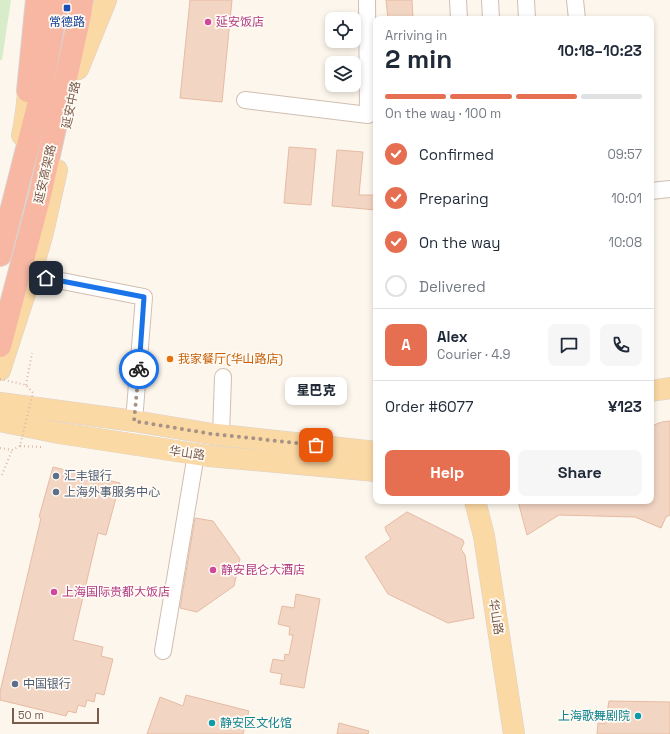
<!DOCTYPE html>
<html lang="en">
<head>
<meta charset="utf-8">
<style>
	:root { --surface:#fff; --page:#f6f6f7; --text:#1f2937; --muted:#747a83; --line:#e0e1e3; --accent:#e76f51 }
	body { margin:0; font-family:"Space Grotesk","Noto Sans SC",sans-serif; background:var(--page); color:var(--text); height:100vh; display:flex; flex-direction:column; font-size:15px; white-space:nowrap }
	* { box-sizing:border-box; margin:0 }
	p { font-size:13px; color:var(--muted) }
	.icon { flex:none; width:22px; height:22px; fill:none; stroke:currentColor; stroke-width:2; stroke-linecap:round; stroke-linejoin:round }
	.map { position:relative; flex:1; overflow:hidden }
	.panel { position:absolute; left:373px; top:16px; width:281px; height:488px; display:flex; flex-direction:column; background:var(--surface); border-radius:8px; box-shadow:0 2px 6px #0003 }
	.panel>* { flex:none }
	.controls { position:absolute; left:325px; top:12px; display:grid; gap:8px }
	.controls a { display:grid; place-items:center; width:36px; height:36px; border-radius:8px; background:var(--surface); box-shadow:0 2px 6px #0003; font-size:20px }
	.scale { position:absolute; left:12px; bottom:10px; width:87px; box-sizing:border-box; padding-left:4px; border:2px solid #7a5c4d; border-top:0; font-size:11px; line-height:14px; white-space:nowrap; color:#7a5c4d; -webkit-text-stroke:3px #fffaf3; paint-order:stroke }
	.pin { position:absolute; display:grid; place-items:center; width:34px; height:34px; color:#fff; margin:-17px; border-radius:8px; box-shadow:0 2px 6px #0006 }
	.courier { position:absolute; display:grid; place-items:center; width:40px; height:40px; margin:-20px; border:3px solid #1a73e8; border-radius:50%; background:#fff; color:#222; box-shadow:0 1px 5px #0007 }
	.bubble { position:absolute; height:28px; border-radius:8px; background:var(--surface); box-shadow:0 2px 6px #0003; font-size:13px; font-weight:800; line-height:28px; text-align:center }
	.headline em { font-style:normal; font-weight:800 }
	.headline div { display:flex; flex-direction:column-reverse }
	.headline { display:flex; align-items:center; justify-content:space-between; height:68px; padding:0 12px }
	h1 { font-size:26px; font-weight:800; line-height:30px }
	.bar { display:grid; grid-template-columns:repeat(4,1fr); gap:6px 4px; align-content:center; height:48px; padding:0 12px }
	.bar i { height:5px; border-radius:3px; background:var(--line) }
	.bar .active { background:var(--accent) }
	.bar p { grid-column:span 4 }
	.line { display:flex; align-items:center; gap:10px; padding:0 12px; border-top:1px solid var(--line) }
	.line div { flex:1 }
	.round { display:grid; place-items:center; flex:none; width:42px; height:42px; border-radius:8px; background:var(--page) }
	ol { padding:0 12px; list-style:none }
	li { display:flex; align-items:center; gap:12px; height:44px }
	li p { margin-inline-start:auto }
	li .icon { padding:4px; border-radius:50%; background:var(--accent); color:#fff; stroke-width:4 }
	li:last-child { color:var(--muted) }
	li i { width:22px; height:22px; border:2px solid var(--line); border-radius:50% }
	.primary-button { display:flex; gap:8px; margin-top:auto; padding:8px 12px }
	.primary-button a { flex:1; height:46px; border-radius:8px; background:var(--accent); color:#fff; font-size:16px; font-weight:800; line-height:46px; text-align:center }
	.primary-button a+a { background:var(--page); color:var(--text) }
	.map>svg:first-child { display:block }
</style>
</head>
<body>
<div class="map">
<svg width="670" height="734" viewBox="0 0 670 734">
	<rect width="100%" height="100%" fill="#fdf6ec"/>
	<path fill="#d8ecc9" d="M0,0H11L2,60H0Z"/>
	<g fill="#f3d5c3" stroke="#e6bba3">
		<path d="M190,0H232L222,102L180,98Z"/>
		<path d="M386,0H412L413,19H388Z"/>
		<path d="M289,147L316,149L311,205L284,203Z"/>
		<path d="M337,150L363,152L359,195H376V210L332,206Z"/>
		<path d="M670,421V515L666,517L661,528L635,517L559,515L527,535L518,501H651V426L662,422Z"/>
		<path d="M53,467L120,483L106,535L98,533L73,640L103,647L101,656L113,659L104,695L96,693L94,702L87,700L85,707L78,705L76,713L68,711L66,716L0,700V692L41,518L39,517Z"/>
		<path d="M407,512L463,540L464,543L461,549L465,555L474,618L448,623L388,594L365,557L391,539L386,531L385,527Z"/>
		<path d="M195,518L213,521L240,559L234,586L197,612L180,608Z"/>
		<path d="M296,594L320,599L304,688L280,684L282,674L270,672L273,659L284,661L285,654L289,655L293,635H289L290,627L278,624L282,606L294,608Z"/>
		<path d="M186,695L249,711L243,734H147L160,697L183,706Z"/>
		<path d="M609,701L670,702V734H597L598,723L605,724Z"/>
		<path d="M339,723L369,731L368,734H337Z"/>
	</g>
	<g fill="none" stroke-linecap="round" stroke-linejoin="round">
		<defs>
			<g id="minor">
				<path d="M458,0L459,19"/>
				<path d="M490,0L491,19"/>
				<path d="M526,0L527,19"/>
				<path d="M575,0L577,19"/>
				<path d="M245,100L368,115L367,0"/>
				<path d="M651,191L670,189"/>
				<path d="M31,275L144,297L134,421"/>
				<path d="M221,435L223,377"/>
				<path d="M163,651L196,454"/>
			</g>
			<g id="major">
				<path d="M78,69L106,0"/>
				<path d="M22,135C27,115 27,94 31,73"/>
				<path d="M0,370L31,275L43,232L57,170"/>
				<path d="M651,391L670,388"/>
				<path d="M0,403L134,421L212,434L376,452"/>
				<path d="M0,421L59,433L209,456L376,471"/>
				<path d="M475,501L484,536L514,734"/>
			</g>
			<g id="highway">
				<path d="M28,91L37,0"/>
				<path d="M0,255L39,102L58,0"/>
				<path d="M0,346L40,195L80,15L82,0"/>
			</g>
		</defs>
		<use href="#minor" stroke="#d1beb0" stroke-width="18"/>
		<use href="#major" stroke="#dad1cd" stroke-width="22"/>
		<use href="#highway" stroke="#dad1cd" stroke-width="24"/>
		<g stroke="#d9b8a5" stroke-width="2" stroke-dasharray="1 3" stroke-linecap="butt">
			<path d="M26,385L32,353"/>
			<path d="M20,446L41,447"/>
			<path d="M2,475L12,450"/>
		</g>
		<use href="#minor" stroke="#fff" stroke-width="16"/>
		<use href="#major" stroke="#fbd9a5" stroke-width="21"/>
		<use href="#highway" stroke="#f7b7a3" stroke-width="22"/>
		<path stroke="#d9b8a5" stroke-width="2" stroke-dasharray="1 3" stroke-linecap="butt" d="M0,379L26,385L33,393L20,446L12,450L0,448"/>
	</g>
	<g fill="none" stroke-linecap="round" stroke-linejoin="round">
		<path stroke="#a89285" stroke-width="4" stroke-dasharray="0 7.2" d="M139,369L134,421L212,434L316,445"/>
		<path stroke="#1a73e8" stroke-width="5" d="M46,278L144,297L139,369"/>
	</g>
	<rect fill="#1a4fb4" stroke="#fffaf3" stroke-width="1.5" x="63" y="4" width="8" height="8" rx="2"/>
	<g fill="#d1479c" stroke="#fffaf3" stroke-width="1.5">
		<circle cx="208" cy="22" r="4"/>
		<circle cx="213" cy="570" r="4"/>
		<circle cx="54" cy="592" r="4"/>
	</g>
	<circle fill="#e8710a" stroke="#fffaf3" stroke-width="1.5" cx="170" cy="359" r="4"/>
	<g fill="#5c6f8a" stroke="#fffaf3" stroke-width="1.5">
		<circle cx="56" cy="476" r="4"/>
		<circle cx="56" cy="492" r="4"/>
		<circle cx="15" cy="684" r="4"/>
	</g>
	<g fill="#0f9aa8" stroke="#fffaf3" stroke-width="1.5">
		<circle cx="638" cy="716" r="4"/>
		<circle cx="212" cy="723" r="4"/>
	</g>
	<g text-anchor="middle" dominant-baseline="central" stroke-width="3.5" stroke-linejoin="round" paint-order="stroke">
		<g font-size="12" fill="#164399" stroke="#fffaf3">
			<text x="67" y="22">常德路</text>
		</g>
		<g font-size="12" fill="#b23c85" stroke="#fffaf3" text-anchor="start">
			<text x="216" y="22">延安饭店</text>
			<text x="221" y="570">静安昆仑大酒店</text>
			<text x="62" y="592">上海国际贵都大饭店</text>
		</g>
		<g font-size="12" fill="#7a5c4d" stroke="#fffaf3">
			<text transform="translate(71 105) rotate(-78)">延安中路</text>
			<text transform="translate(45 174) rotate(-77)">延安高架路</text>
			<text transform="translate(187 453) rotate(8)">华山路</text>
			<text transform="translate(496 617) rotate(81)">华山路</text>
		</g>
		<g font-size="12" fill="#c56008" stroke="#fffaf3" text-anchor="start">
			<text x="178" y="359">我家餐厅(华山路店)</text>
		</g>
		<g font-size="12" fill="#4e5e75" stroke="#fffaf3" text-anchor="start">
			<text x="64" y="476">汇丰银行</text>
			<text x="64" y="492">上海外事服务中心</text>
			<text x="23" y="684">中国银行</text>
		</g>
		<g font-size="12" fill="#0d838f" stroke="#fffaf3" text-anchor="end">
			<text x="630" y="716">上海歌舞剧院</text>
			<text x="220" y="723" text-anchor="start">静安区文化馆</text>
		</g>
	</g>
</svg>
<div class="controls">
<a><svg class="icon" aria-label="locate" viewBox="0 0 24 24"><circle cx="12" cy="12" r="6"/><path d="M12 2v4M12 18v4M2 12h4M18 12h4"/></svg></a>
<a><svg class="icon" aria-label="layers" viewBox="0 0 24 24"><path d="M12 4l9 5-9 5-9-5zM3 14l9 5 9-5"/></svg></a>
</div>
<div class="scale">50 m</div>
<div class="pin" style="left:316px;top:445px;background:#ea580c"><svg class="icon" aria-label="bag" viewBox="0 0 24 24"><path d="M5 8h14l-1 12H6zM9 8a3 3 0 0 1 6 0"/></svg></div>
<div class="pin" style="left:46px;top:278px;background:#1f2937"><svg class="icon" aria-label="home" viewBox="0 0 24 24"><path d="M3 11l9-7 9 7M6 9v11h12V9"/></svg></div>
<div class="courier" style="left:139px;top:369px"><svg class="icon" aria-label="bike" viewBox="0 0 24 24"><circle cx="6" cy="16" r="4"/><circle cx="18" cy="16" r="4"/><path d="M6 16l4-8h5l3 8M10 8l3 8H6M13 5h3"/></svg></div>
<div class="bubble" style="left:285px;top:377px;width:62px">星巴克</div>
<section class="panel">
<div class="headline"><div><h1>2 min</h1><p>Arriving in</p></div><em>10:18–10:23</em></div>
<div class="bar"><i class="active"></i><i class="active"></i><i class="active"></i><i></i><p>On the way · 100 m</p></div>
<ol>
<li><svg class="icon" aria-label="check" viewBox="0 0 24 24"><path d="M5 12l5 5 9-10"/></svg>Confirmed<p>09:57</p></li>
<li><svg class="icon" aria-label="check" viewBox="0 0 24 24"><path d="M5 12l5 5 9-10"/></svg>Preparing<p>10:01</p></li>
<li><svg class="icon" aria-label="check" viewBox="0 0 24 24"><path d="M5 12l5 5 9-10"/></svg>On the way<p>10:08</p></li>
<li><i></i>Delivered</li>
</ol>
<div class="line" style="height:72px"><b class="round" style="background:var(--accent);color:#fff">A</b><div><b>Alex</b><p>Courier · 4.9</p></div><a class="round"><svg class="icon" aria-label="chat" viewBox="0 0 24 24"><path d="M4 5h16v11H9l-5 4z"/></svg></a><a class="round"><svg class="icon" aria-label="phone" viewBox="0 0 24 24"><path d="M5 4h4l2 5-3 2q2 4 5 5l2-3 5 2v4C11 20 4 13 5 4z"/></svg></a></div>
<div class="line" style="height:52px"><div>Order #6077</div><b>¥123</b></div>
<div class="primary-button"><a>Help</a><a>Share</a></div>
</section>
</div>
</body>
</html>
